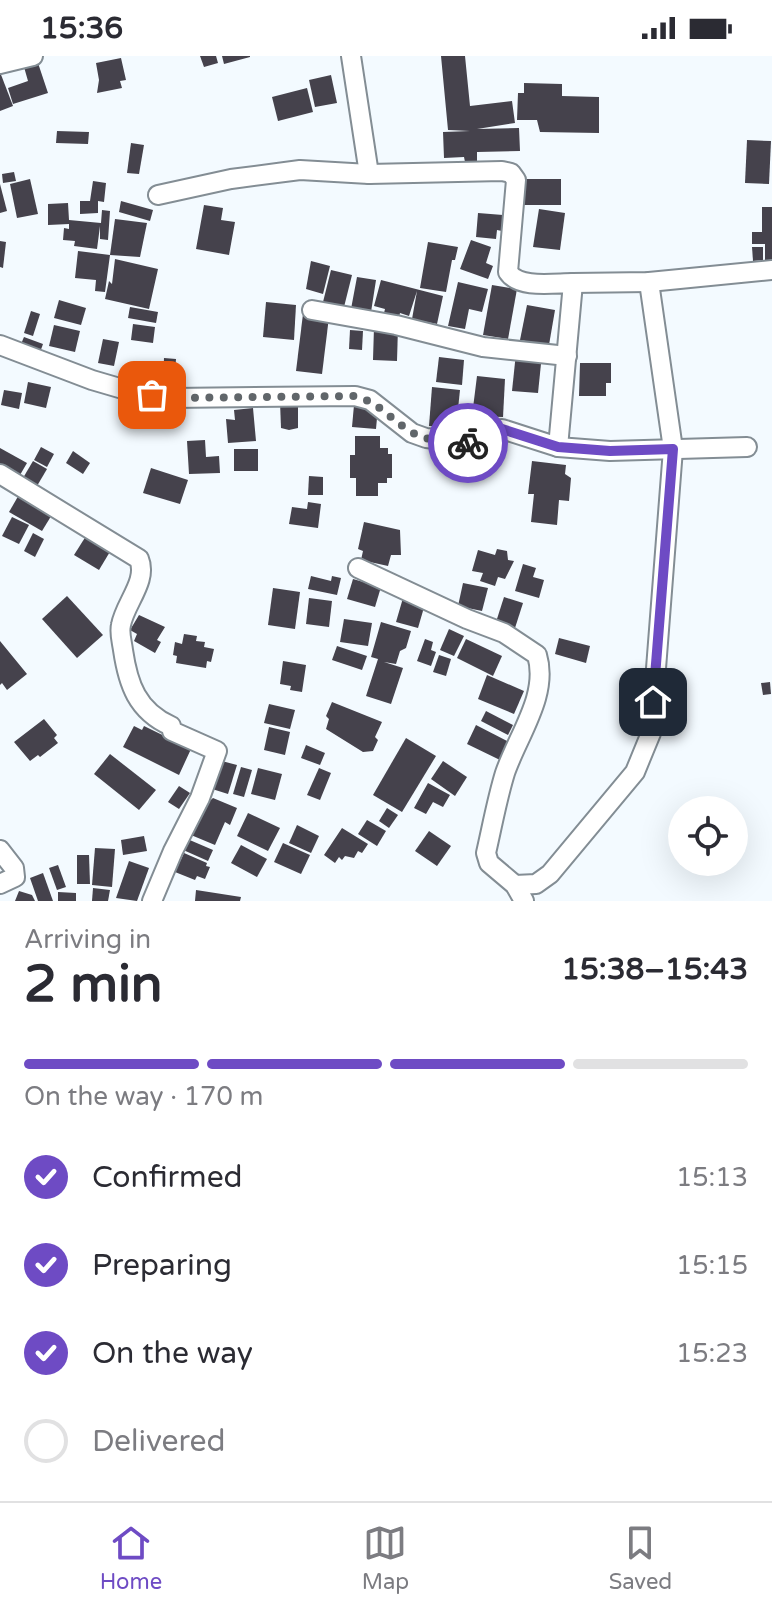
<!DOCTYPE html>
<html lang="en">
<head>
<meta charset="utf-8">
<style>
	:root { --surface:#fff; --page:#f2f2f3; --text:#2b2b33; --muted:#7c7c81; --line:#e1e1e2; --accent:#6e4bc4 }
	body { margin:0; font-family:"Varela Round",sans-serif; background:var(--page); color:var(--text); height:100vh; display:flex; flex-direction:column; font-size:30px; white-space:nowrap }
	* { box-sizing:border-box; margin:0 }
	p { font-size:26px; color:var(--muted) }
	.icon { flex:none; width:44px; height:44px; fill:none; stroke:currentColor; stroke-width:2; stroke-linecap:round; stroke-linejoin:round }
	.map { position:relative; height:845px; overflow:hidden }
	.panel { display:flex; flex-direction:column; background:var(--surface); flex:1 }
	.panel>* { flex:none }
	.fabs { position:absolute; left:668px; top:740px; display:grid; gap:16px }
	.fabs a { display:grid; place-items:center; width:80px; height:80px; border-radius:50%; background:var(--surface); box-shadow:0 8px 32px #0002; font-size:40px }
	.pin { position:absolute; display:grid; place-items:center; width:68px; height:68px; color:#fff; margin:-34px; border-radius:16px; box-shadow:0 4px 12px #0006 }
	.courier { position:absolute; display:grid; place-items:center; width:80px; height:80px; margin:-40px; border:6px solid #6e4bc4; border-radius:50%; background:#fff; color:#222; box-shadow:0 2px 10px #0007 }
	.summary em { font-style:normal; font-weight:800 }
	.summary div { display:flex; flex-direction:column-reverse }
	.summary { display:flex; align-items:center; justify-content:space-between; height:136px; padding:0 24px }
	h1 { font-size:52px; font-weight:800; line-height:60px }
	.bar { display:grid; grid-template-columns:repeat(4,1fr); gap:12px 8px; align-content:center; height:96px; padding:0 24px }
	.bar i { height:10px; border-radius:6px; background:var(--line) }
	.bar .on { background:var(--accent) }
	.bar p { grid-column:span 4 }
	ol { padding:0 24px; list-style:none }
	li { display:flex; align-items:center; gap:24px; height:88px }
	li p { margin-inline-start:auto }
	li .icon { padding:8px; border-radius:50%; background:var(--accent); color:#fff; stroke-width:4 }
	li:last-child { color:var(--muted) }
	li i { width:44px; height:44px; border:4px solid var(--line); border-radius:50% }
	.status { display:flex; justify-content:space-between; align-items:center; height:56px; padding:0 40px; background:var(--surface); direction:ltr }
	.status svg { height:22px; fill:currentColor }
	.tab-bar { display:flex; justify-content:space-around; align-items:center; height:112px; border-top:2px solid var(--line); background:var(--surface); font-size:22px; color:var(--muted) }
	.tab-bar a { display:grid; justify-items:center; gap:4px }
	.tab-bar .on { color:var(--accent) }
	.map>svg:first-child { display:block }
</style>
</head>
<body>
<div class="status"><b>15:36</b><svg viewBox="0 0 49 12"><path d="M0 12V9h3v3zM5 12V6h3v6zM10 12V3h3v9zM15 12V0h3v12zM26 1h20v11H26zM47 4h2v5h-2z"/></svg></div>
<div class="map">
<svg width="772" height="845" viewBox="0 0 772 845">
	<rect width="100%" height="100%" fill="#f3faff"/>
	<g fill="#45424c">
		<path d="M200,0H216L218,7L204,11Z"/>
		<path d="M222,0H250V1L224,8Z"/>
		<path d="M441,0H465L470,50L512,45L515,67L477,73L519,72L520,95L477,96V106H465L464,101L444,102L443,76L470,75L448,74Z"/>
		<path d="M121,2L126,24L120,25L122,32L97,37L99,24L96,7Z"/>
		<path d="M38,7L48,37L13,48L8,32L28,25L24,11Z"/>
		<path d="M0,16L13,50L0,55Z"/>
		<path d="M331,19L337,47L315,51L309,24Z"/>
		<path d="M524,27L562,28V40L599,41V77L540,76L537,64H517L518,37H524Z"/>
		<path d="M307,32L313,56L278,65L272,41Z"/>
		<path d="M57,75L89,76L88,88L56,87Z"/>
		<path d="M747,84L771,85L769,128L745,127Z"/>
		<path d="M131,87L144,89L139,118L127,117Z"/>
		<path d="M14,116L16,125L3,127L2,118Z"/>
		<path d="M30,123L38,158L17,162L10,128Z"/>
		<rect x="523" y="123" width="38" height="26"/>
		<path d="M93,125L106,127L104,146L98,145V157L80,158V145H90Z"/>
		<path d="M0,128L7,155L0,157Z"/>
		<path d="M121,145L153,154L150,165L119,156Z"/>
		<path d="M68,147L69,164L101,167L102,154L110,155L108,184L100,183V170L97,193L74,190L75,185L63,184L64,172L69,173V168L48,169V148Z"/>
		<path d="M204,149L223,152L221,164L235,166L229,199L196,193Z"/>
		<path d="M762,151H772V207H765V188H752V176H762Z"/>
		<path d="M539,153L565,157L560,194L533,191Z"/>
		<path d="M478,157L503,159L502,175L497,174L496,183L476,181Z"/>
		<path d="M115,163L147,167L140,201L110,199Z"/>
		<path d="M471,184L491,191L486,207L493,210L488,223L460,213Z"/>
		<path d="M0,185L6,186L3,212L0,211Z"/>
		<path d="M428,186L458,191L455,204H452L446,236L420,232Z"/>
		<path d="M752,191H763V204L753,205Z"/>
		<path d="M78,195L110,199L105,236L95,235L96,224L75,222Z"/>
		<path d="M115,203L158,213L149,253L105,243L109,225L112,228Z"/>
		<path d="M311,205L330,210L323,238L306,233Z"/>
		<path d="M331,214L352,219L344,251L323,246Z"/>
		<path d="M357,221L376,224L371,256L351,253Z"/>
		<path d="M381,224L443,240L437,268L412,263L417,235L409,260L400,257L399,261L384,257L385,253L374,250Z"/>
		<path d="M458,226L488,233L482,256L469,253L465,273L448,270Z"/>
		<path d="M492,229L517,233L508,283L483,279Z"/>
		<path d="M59,244L86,252L81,269L54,262Z"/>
		<path d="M266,246L296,249L294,284L263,281Z"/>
		<path d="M527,249L555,254L549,289L520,284Z"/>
		<path d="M130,251L158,256L156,267L128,262Z"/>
		<path d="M31,255L40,258L33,280L24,277Z"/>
		<path d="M303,258L329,261L322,318L296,315Z"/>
		<path d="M133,268L155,271L153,287L131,284Z"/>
		<path d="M54,269L80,275L75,296L49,290Z"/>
		<path d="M374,271H398L397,305L373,304Z"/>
		<path d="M350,274L363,275L362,294L349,293Z"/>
		<path d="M24,281L43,288L38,302L18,295Z"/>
		<path d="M103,283L119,286L114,310L98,307Z"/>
		<path d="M516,297L542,298L538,337L512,335Z"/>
		<path d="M439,301L464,304L462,329L436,326Z"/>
		<path d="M164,302L176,303L174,328L163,327Z"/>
		<path d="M580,307H611V327H606V340H579Z"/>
		<path d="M477,320L505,323L503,361L472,360Z"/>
		<path d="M28,326L51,331L46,352L24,347Z"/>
		<path d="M432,331L460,334L456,372L429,370Z"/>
		<path d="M4,334L22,337L19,353L1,349Z"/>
		<path d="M298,345V372L289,374L281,372L280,346Z"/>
		<path d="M354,349L378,351L376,373L352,371Z"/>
		<path d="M253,352L256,385L228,387L226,363L235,364L234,354Z"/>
		<path d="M355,380H380V392H388V398H392V422H387V427H378V440H356V422H350V399H355Z"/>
		<path d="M205,384L206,401L219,400L220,417L189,418L187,385Z"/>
		<path d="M41,391L54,398L47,411L34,404Z"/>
		<path d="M0,392L27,407L20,419L0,409Z"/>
		<rect x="234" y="393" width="24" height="22"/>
		<path d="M73,395L90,407L83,418L66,407Z"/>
		<path d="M33,405L47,413L37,430L23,422Z"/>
		<path d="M532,405L566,409L565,418L571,422L569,445L559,444L557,469L531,466L534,438H528Z"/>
		<path d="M151,412L188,424L180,448L143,437Z"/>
		<path d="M309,420L323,421V439H308Z"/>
		<path d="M20,437L53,457L42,475L9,456Z"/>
		<path d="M308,446L321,448L318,472L289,468L292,451L307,453Z"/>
		<path d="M12,461L29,469L19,488L2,480Z"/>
		<path d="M364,466L400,474L401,499H391L388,510L361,504L363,495L358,493Z"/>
		<path d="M33,477L44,483L35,501L24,495Z"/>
		<path d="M86,480L111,494L99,514L74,499Z"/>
		<path d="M497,493L507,495L508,504L514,505L505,523L498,521L495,530L480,525L483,517L472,515L478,494L495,499Z"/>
		<path d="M523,508L536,512L533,521L544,524L539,542L515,535Z"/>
		<path d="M311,520L331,525L332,520L341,522L337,539L308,533Z"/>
		<path d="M353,523L381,531L375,551L347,543Z"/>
		<path d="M463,527L488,532L482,555L458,550Z"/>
		<path d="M273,532L300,536L295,573L268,569Z"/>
		<path d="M67,540L103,579L77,602L42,563Z"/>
		<path d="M504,541L523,547L515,572L496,566Z"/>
		<path d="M309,542L332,545L329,571L306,568Z"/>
		<path d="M403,542L425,548L418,572L396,566Z"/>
		<path d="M139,559L165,571L157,584L161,586L155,597L134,585L137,578L130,574Z"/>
		<path d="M344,563L372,567L368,590L340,586Z"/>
		<path d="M381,566L411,575L406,592L400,595L396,608L384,606L403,612L391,648L366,640L378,603L371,601Z"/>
		<path d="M449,573L464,580L454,600L440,594Z"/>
		<path d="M184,578L197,580L196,585L205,586L204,591L214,593L211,606L207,605L206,612L176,607L177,600L173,599L175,586L182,588Z"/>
		<path d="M559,582L590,590L586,607L555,598Z"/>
		<path d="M425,583L433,586L431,594L436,596L431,610L417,605Z"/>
		<path d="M466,583L502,600L493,620L457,602Z"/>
		<path d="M0,585L27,618L7,634L2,627L0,629Z"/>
		<path d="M337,590L367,600L362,614L332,604Z"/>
		<path d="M439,599L451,603L446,620L433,616Z"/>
		<path d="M283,605L306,609L302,636L290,634L291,630L280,628Z"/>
		<path d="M487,619L524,635L514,658L478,643Z"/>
		<path d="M770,626L771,638L763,639L761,627Z"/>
		<path d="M332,646L382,666L375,681L378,684L373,695L363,696L326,673L329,663L326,660Z"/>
		<path d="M269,648L295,654L290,673L264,667Z"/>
		<path d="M486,655L513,669L508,679L481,665Z"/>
		<path d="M44,663L57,679L54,682L58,687L40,701L38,699L30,705L14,686Z"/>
		<path d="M476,669L509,686L500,704L467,688Z"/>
		<path d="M134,670L142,674L144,670L191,693L179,719L123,691Z"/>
		<path d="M269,671L290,676L285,699L264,694Z"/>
		<path d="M406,682L436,700L402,756L373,739Z"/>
		<path d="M306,689L325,697L320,709L301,702Z"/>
		<path d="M110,698L156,734L139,754L94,718Z"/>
		<path d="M218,704L237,709L228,738L209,732Z"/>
		<path d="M443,705L467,721L455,740L431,723Z"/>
		<path d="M241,711L252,714L244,741L233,738Z"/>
		<path d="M258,712L282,718L275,744L251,738Z"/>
		<path d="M319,712L331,717L320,744L307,739Z"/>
		<path d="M428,727L450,739L443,751L433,746L426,758L414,752Z"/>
		<path d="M179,730L190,737L179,753L168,746Z"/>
		<path d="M213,742L237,752L230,769L225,766L215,789L191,779L203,751Z"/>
		<path d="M387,752L398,759L389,772L379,765Z"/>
		<path d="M248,757L280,772L268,795L237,780Z"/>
		<path d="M367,764L386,775L377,790L358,778Z"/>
		<path d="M297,769L319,780L311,797L289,787Z"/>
		<path d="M342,772L368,788L362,797L358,795L354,802L345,800L342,804L339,801L335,807L324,799Z"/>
		<path d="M429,775L451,790L437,810L415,795Z"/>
		<path d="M144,780L147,795L123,799L121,784Z"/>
		<path d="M185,782L213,794L208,805L181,793Z"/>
		<path d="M283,787L310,799L301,818L274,806Z"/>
		<path d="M241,789L267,803L257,821L231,807Z"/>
		<path d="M95,792L115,793L112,831L92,829Z"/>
		<path d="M184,797L207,807L206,810L210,811L205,823L197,820L195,824L175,816Z"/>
		<path d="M77,799H89L90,828H77Z"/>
		<path d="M129,805L149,812L137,845L116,842Z"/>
		<path d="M58,809L66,831L57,834L49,812Z"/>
		<path d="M43,817L53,845H38L30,822Z"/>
		<path d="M93,832L110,834L108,845H92Z"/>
		<path d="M196,834L241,841L240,845H195Z"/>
		<path d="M19,835L32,839L35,845H15Z"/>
		<path d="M58,836L76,837V845H58Z"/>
	</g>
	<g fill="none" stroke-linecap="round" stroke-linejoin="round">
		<defs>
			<g id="minor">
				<path d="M351,0L369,118"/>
				<path d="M0,8L33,0"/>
				<path d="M158,139L231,123L300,114L369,118L502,115L511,117L516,124L508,216C519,233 554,227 573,227L558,391"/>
				<path d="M573,227L649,226L772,214"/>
				<path d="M312,254L396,269L483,291L567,300"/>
				<path d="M0,289L92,324L133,336L172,342L355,340L370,344L412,377L426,382L472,387L502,373L558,391L610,395L747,391"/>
				<path d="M0,418L139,503C148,525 125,547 121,569C119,577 122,586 123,594C128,628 137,655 171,670L172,675L217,695L200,742L173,795L152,845"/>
				<path d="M358,512L467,563L504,577L537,599C549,639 518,679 505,717C497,743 492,771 486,797L489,807L515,829L524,845"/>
				<path d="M0,794L14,812L15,821L0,828"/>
				<path d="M515,829L536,828L550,818L635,716L651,677L673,393L649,226"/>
			</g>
		</defs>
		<use href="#minor" stroke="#838d94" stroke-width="22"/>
		<use href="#minor" stroke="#fff" stroke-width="18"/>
	</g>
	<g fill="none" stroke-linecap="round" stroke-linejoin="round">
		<path stroke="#61666a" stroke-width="8" stroke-dasharray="0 14.4" d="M152,339L172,342L355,340C379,346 392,365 413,377C429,386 451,385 468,387"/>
		<path stroke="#6e4bc4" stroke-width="10" d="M468,387L502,373L558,391L610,395L673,393L653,646"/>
	</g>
</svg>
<div class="fabs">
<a><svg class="icon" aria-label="locate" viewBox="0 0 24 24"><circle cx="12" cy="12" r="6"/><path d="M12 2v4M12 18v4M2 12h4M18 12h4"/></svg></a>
</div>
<div class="pin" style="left:152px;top:339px;background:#ea580c"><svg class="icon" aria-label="bag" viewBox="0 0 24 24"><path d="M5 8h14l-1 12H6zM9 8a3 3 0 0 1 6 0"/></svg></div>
<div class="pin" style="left:653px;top:646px;background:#1f2937"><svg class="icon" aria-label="home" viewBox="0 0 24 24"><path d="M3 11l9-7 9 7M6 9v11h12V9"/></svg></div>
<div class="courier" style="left:468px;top:387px"><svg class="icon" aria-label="bike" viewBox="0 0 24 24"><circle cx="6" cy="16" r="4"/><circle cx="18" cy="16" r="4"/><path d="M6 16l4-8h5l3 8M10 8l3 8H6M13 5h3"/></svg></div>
</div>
<section class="panel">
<div class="summary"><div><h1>2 min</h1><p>Arriving in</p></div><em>15:38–15:43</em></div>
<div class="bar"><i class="on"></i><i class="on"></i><i class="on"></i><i></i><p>On the way · 170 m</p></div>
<ol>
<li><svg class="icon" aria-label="check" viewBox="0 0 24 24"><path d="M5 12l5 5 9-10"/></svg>Confirmed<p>15:13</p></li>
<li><svg class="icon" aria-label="check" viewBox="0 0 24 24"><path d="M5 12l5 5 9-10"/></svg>Preparing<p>15:15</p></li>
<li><svg class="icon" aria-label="check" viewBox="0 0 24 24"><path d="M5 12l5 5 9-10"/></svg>On the way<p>15:23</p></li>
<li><i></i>Delivered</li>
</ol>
</section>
<nav class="tab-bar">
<a class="on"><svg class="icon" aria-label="home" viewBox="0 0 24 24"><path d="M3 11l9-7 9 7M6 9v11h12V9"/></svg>Home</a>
<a><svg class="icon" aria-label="map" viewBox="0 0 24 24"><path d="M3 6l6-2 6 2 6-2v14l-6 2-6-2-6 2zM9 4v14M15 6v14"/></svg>Map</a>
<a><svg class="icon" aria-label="saved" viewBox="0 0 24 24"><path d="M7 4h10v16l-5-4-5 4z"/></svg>Saved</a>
</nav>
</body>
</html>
